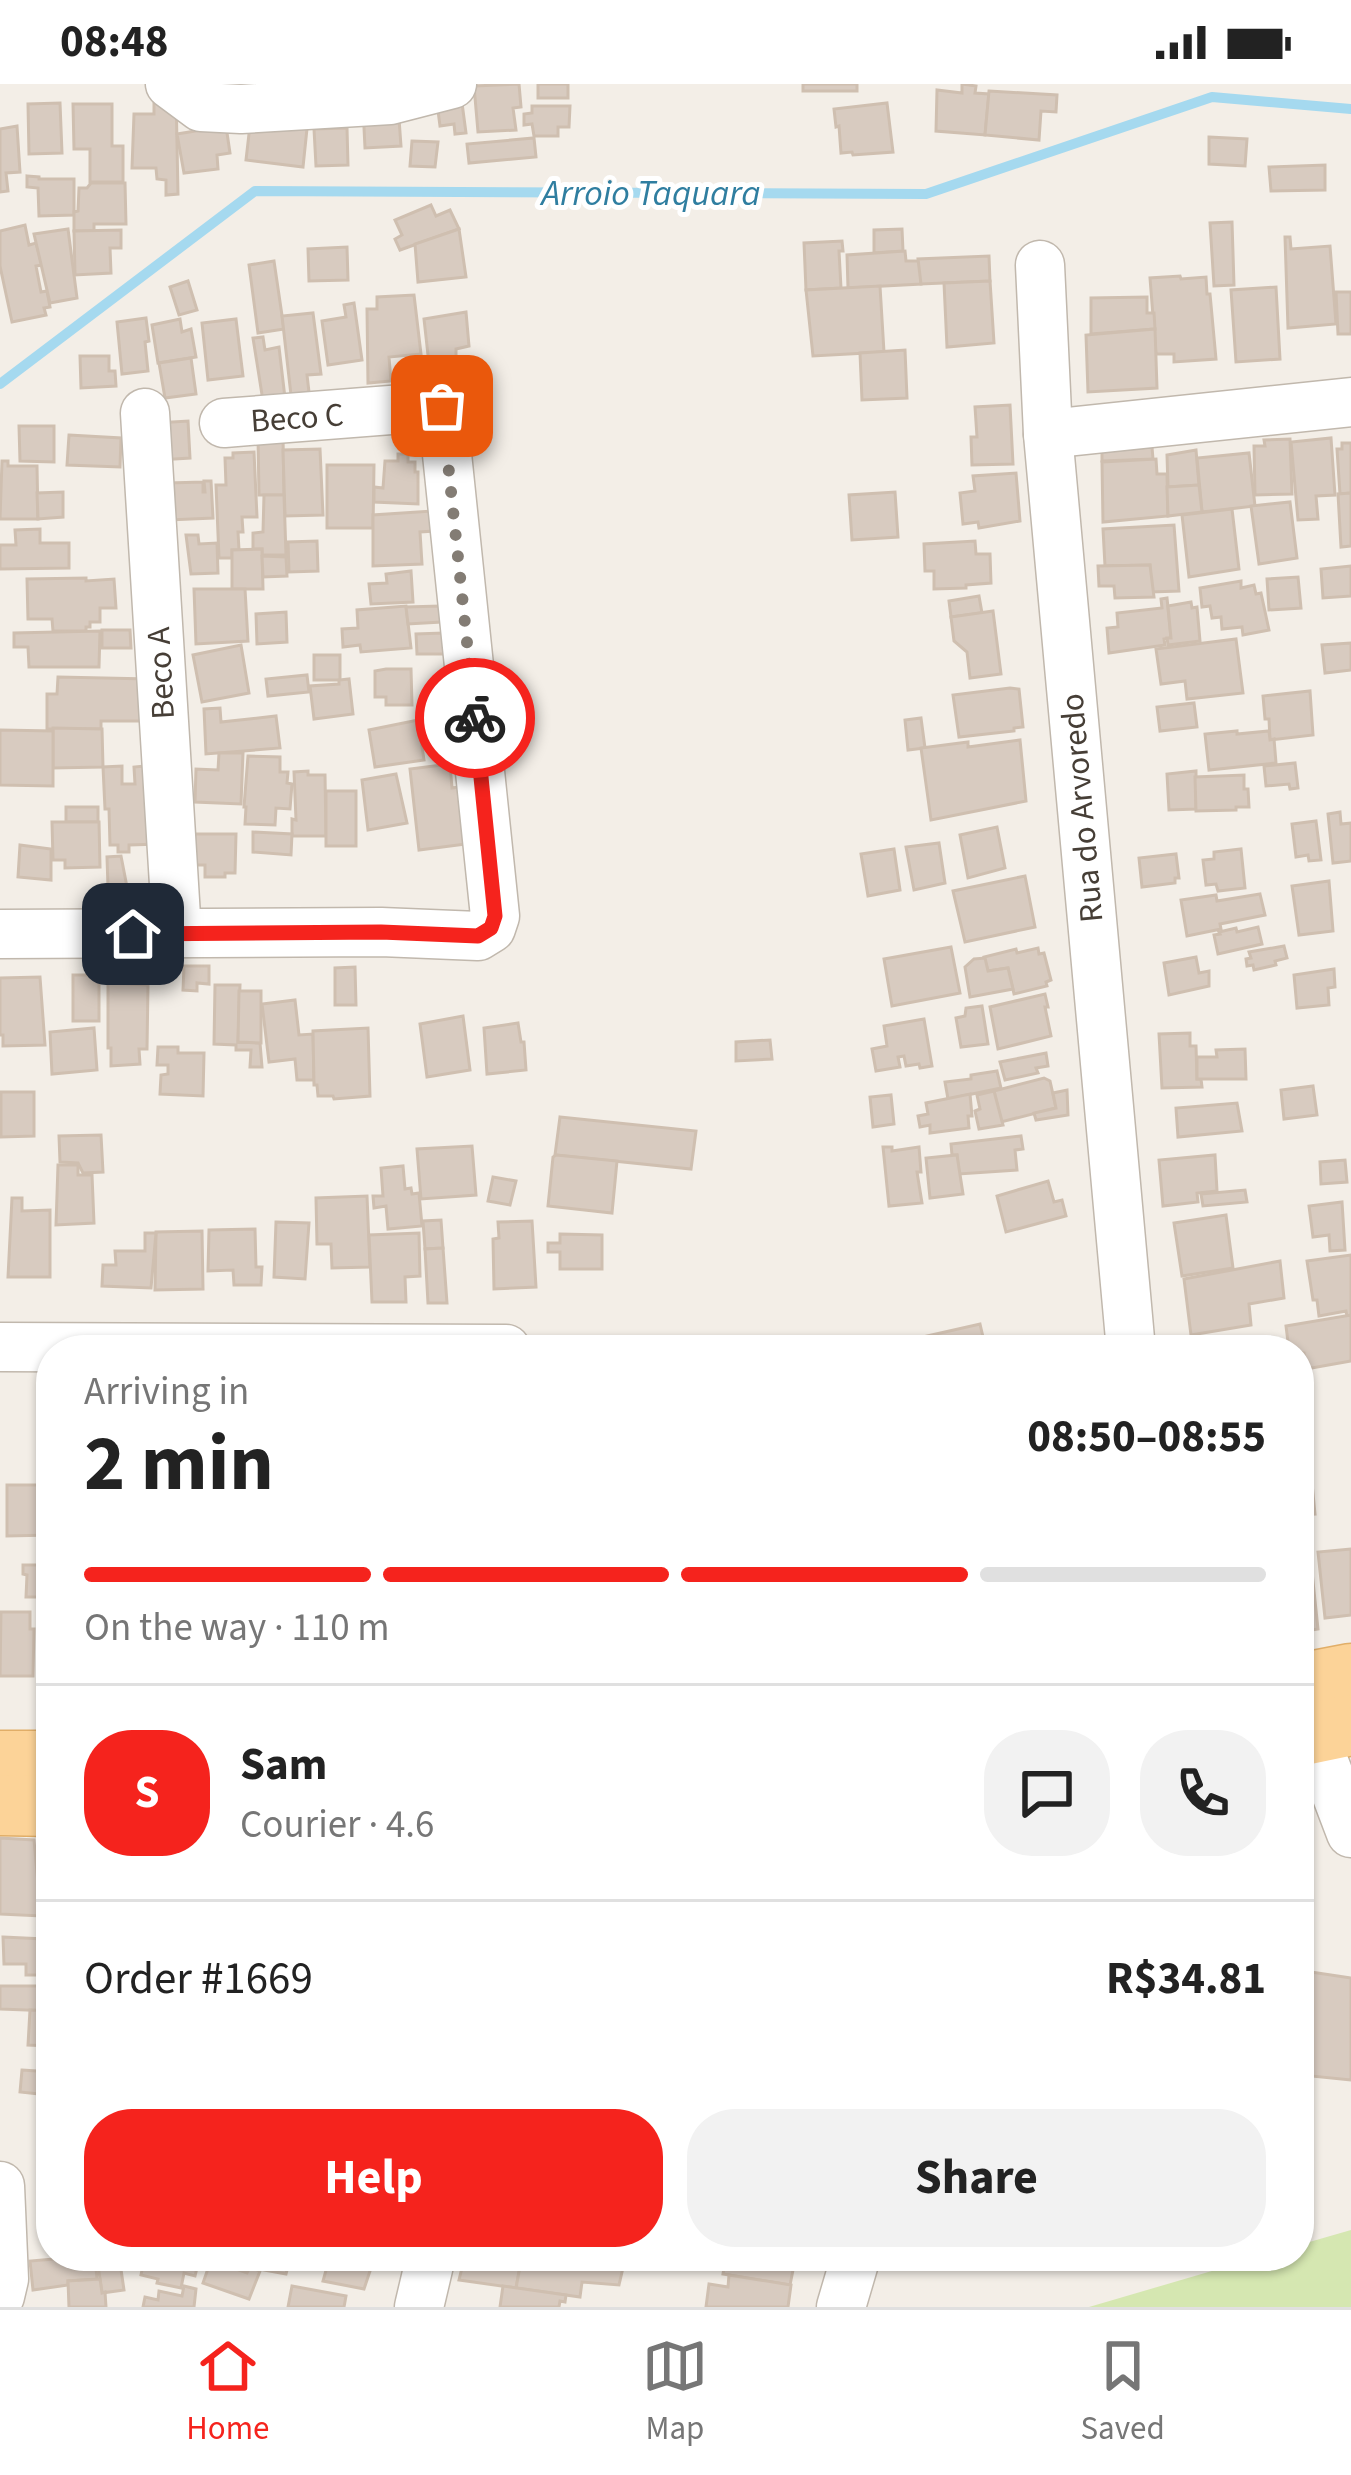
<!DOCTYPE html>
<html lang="en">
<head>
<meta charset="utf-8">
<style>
	:root { --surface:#fff; --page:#f2f2f2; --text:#222; --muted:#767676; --line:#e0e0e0; --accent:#f5231d }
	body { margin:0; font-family:"Source Sans 3",sans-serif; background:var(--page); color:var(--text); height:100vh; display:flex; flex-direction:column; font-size:45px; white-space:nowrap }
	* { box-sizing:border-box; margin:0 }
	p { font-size:39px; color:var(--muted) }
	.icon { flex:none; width:66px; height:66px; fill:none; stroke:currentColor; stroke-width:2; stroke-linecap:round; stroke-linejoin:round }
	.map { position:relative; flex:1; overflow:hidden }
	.drawer { position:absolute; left:36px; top:1251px; width:1278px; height:936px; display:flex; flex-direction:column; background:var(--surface); border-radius:48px; box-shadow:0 3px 9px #0004 }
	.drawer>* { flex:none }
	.pin { position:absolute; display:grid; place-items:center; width:102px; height:102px; color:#fff; margin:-51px; border-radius:24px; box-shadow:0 6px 18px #0006 }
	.courier { position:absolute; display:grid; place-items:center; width:120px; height:120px; margin:-60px; border:9px solid #f5231d; border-radius:50%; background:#fff; color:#222; box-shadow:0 3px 15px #0007 }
	.head em { font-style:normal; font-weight:700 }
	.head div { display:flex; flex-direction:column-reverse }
	.head { display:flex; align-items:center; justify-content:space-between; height:204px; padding:0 48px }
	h1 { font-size:78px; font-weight:700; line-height:90px }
	.bar { display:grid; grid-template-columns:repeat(4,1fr); gap:18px 12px; align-content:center; height:144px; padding:0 48px }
	.bar i { height:15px; border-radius:9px; background:var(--line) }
	.bar .active { background:var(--accent) }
	.bar p { grid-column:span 4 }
	.line { display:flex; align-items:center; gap:30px; padding:0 48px; border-top:3px solid var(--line) }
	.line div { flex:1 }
	.round { display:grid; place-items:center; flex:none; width:126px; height:126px; border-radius:48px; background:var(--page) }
	.action { display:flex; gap:24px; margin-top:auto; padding:24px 48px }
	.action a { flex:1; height:138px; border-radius:48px; background:var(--accent); color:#fff; font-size:48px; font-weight:700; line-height:138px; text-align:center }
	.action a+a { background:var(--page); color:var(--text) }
	.status { display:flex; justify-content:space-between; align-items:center; height:84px; padding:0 60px; background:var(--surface); direction:ltr }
	.status svg { height:33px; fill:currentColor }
	.tab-bar { display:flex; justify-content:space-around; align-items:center; height:168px; border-top:3px solid var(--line); background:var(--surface); font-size:33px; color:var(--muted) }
	.tab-bar a { display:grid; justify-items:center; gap:6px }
	.tab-bar .active { color:var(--accent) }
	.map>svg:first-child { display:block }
</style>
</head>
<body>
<div class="status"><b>08:48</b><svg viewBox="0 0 49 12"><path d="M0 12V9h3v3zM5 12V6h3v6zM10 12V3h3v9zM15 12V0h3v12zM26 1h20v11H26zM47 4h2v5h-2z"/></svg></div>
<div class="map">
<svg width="1351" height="2223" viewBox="0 0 1351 2223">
	<rect width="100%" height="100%" fill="#f3eee7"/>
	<path fill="#d5e7b1" d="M1351,2146V2223H1089L1263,2172H1299V2161Z"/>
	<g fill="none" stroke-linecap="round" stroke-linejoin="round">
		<path stroke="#a5d9ef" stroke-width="10" d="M0,300L255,107L926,110L1212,13L1351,25"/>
	</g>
	<g fill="#d8cbc0" stroke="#cfbfb0" stroke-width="3">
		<path d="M519,0L521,23L513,24L516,46L478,48L474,2Z"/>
		<rect x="538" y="0" width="30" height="14"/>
		<rect x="803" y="0" width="54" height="7"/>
		<path d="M962,0L976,2L975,9L989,10L985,51L936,47L937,6L962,9Z"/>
		<path d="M460,4L466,49L455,50L454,40L440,42L436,11Z"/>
		<path d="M989,7L1057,11L1056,28L1041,27L1039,56L985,51Z"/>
		<path d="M154,8L176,9L178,110L166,111V96L157,95L156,84H132L134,30H154Z"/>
		<path d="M60,19L62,69L29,70L28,20Z"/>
		<path d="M887,19L893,68L853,71L852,68L841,69L839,42L836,43L834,25Z"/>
		<path d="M73,20H112V62H123V98H90V65H74Z"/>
		<path d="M398,21L401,62L365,64L363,23Z"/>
		<path d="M532,22H570L569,43H558V52H534L532,40L524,41V30L532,29Z"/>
		<path d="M308,35L303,83L246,76L250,41Z"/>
		<path d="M17,42L20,88L6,89L8,107L0,108V45Z"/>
		<path d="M226,42L230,69L217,71L218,85L184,89L177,50Z"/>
		<path d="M347,44L348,81L316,82L314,45Z"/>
		<path d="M1209,53L1247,55L1245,82L1209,80Z"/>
		<path d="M534,54L536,73L469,79L467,60Z"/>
		<path d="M412,57L438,58L435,83L410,82Z"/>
		<path d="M1325,81V106L1271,107L1269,83Z"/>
		<path d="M27,92L39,93V95H74V131L39,132L38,104L27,103Z"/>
		<path d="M91,99H125L126,140H94V147H74V128L78,127L79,104H87Z"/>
		<path d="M431,121L436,132L450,126L459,145L400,166L395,155L402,151L395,136Z"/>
		<path d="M1232,138L1234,201L1214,202L1210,139Z"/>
		<path d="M25,141L29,161L36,159L42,181L36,182L41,208L47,207L50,223L44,224L46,231L12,238L0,182V147Z"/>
		<path d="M68,145L77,214L50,219L34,150Z"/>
		<path d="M459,145L466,193L418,198L415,160Z"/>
		<path d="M902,145L903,167L874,169V146Z"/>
		<path d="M121,146V164H110L111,189L75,191L74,147Z"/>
		<path d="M1285,153H1290L1291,165L1330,162L1336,240L1288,244Z"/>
		<path d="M842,157L843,167H839L841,204L806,206L804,159Z"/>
		<path d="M347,163L348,196L309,197L308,165Z"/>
		<path d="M905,167L906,177H920L921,200L848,204L847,171Z"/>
		<path d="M989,172L990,197L921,200L918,175Z"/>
		<path d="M274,177L284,245L258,249L249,181Z"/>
		<path d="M1180,192L1181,195L1206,193L1207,210H1210L1216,275L1174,278V270H1156L1150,194Z"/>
		<path d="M188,197L197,226L179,231L170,203Z"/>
		<path d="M990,197L994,259L947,263L944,199Z"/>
		<path d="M880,202L884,268L813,272L806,206Z"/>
		<path d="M1276,203L1280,275L1236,278L1231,206Z"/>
		<path d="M1336,208H1351V250H1338Z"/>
		<path d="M414,211L421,270L389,273L391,297L368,299L367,225H377V213Z"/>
		<path d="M1147,213V229H1154L1155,245L1091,250V214Z"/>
		<path d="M354,219L362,276L328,281L322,237L346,233L344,221Z"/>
		<path d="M466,228L469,262L456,265V277L429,280L424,235Z"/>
		<path d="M313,229L321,290L307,291L309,308L291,311L282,232Z"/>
		<path d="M146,234L149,257L145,258L148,287L122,290L117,238Z"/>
		<path d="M180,235L182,248L191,245L196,273L158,279L152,241Z"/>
		<path d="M236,235L243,292L208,296L202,239Z"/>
		<path d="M1155,245L1157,304L1088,308L1086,251Z"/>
		<path d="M263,253L265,266L279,263L285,314L263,317L253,254Z"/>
		<path d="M905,266L907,314L862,316L860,269Z"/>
		<path d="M80,272H109V287H115L116,302L81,304Z"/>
		<path d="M191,274L196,310L165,314L159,279Z"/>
		<path d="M1010,321L1013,380L972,381L971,353H977L975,323Z"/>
		<path d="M188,337L190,374L159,376L157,339Z"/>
		<path d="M19,342H54V378L20,377Z"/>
		<path d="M69,351L121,354L120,383L67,381Z"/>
		<path d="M283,352L284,411H259L258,354Z"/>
		<path d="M1331,354L1335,411L1316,412L1318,435L1298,436L1291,358Z"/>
		<path d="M1290,355L1292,410L1255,411L1254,362H1265L1264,356Z"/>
		<path d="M1342,359H1351V409L1340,410L1337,365H1342Z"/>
		<path d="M1152,363L1153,375L1102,377V367Z"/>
		<path d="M320,365L323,431L285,432L283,366Z"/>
		<path d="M1196,366L1199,401L1168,403L1167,371Z"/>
		<path d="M254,368L257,433H242L243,448H238L239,466H232V474H219L216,401H226L225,374H233V369Z"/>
		<path d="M1249,369L1255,422L1202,428L1197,374Z"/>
		<path d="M398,370H408V378H415V388H418V420L374,418V403L383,404L385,377H398Z"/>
		<path d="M1156,375L1157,390H1167L1168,432L1103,438L1102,378Z"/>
		<path d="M2,377H8V382H37L38,435H0Z"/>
		<path d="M327,381H374L373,444H327Z"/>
		<path d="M1016,389L1020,437L979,444L978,438L963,440L960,409L975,407L973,392Z"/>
		<path d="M204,397H211L213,434L169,436L168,399L203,398V408H205Z"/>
		<path d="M1199,401L1202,428L1168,432L1167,403Z"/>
		<path d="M63,408V433L38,435L37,409Z"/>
		<path d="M895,408L898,453L852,456L849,411Z"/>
		<path d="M1351,409V462L1341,463L1338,410Z"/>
		<path d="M264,411H284L286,471H262V465H253V449L263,448Z"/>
		<path d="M1290,418L1297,474L1259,480L1251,422Z"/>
		<path d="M1232,425L1239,485L1189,493L1182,431Z"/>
		<path d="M432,427L434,447L420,448L422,480L373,482V431Z"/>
		<path d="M1174,441L1179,507L1151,508L1150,481L1105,482L1103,445Z"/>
		<path d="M40,445V459H69V484L0,485V461H16L15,446Z"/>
		<path d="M186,451H198L199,460L217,459L218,489L191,490Z"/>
		<path d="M317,457L318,487L289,488L288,458Z"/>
		<path d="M975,457L976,470H990L991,499L966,501V504L934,505V487H925L924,460Z"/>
		<path d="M262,465L263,505H232V466Z"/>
		<path d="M262,472L286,473L287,492L263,493Z"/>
		<path d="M1150,481L1154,513L1115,514L1114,502H1099L1098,482Z"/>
		<path d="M1351,482V512L1323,514L1321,485Z"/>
		<path d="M411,487L413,518L371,520L369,500L387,499L386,490Z"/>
		<path d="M1298,493L1301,524L1269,526L1267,495Z"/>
		<path d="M86,494V497L114,495L116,524H100V538H90V543H86V547H53L52,535H28L27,495Z"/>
		<path d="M1241,497V504L1254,501L1256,510L1261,509L1269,546L1243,551L1242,543L1222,545L1221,533L1212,534L1210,522L1202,523L1200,504Z"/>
		<path d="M194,505H245L248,557L196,560Z"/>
		<path d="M979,512L982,529L951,533L949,517Z"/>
		<path d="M1167,514L1171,554L1164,555L1165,561L1109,569L1107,544L1118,543L1117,529L1162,524L1161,515Z"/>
		<path d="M1191,518L1192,524L1197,523L1200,557L1168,561L1167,554H1171L1168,522Z"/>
		<path d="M406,522L411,564L361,568L360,561L343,563L342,545L358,544L357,526Z"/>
		<path d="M440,522L441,538L408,540L406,523Z"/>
		<path d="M993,527L1001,590L970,594L967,568L954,557L951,533Z"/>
		<path d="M286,528L287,558L257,560L256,530Z"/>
		<path d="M102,546H130L131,564H102Z"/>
		<path d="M100,547L99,583H29L28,563H14V549Z"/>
		<path d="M443,549L444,570H417L416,550Z"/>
		<path d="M1236,555L1243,609L1187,615L1185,597L1161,600L1156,565Z"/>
		<path d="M1351,559V586L1325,589L1322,561Z"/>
		<path d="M241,561L249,609L202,618L193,571Z"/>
		<rect x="314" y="571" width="26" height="25"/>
		<path d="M386,585H411L412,621H386V613H375V587Z"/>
		<path d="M307,591L309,608L268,612L266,595Z"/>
		<path d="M58,593L149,595V637H101V645H47V610H57Z"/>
		<path d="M349,595L353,630L314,635L310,602L339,600V596Z"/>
		<path d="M1010,604L1019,605L1023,643L1014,644V647L959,653L953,611Z"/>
		<path d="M1310,607L1313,651L1270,656L1269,635H1265L1263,612Z"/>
		<path d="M1194,619L1197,643L1160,647L1157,623Z"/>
		<path d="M220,624L221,638L276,632L280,664L206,670L204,625Z"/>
		<path d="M921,634L925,664L908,666L905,636Z"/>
		<path d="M418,636L424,676L375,683L369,646Z"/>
		<path d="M53,644L102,645L103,683L53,684Z"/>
		<path d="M0,646L53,647V702L0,701Z"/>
		<path d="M1237,647V650L1269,647L1270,656L1274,655L1276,679L1209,686L1205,650Z"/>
		<path d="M1020,656L1026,717L931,736L921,664L968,658V663Z"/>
		<path d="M219,669H243L241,720L195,718L196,685L218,686Z"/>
		<path d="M248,672L280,673V688H288L287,699L292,700L290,725L276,724L275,741L245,740L246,723H244Z"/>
		<path d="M1295,679L1298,704L1290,705L1289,700L1266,702L1264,682Z"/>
		<path d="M450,680L452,704L459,703L466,760L419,766L410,685Z"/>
		<path d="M156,681L159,760L129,761V768H118V761H110L109,725H105L103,683L122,682V700H135L134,683Z"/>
		<path d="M308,687V691H325L326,752H292V735L296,736L294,688Z"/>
		<path d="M1196,687V725L1169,726L1167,690Z"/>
		<path d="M396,690L407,739L368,746L362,696Z"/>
		<path d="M1244,691V705H1248L1249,723H1236V726L1196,727L1195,693Z"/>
		<rect x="326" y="707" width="30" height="55"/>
		<rect x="66" y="723" width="32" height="15"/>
		<path d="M1340,728L1341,740L1351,739V777L1333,779L1328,730Z"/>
		<path d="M1316,737L1321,776L1309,777L1308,771L1296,773L1292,740Z"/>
		<path d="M52,738H99L100,783L65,784V776H53Z"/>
		<path d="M997,743L1005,784L968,794L960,751Z"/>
		<path d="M253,748L292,750L291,771L253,768Z"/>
		<path d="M189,750H236L235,789H225V793H205V781H189Z"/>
		<path d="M939,759L945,799L914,806L906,763Z"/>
		<path d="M20,761L51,765V796L18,793Z"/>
		<path d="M894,765L900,806L868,812L861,770Z"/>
		<path d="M1241,765L1245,804L1218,807L1216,800L1206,801L1203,776L1214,775V768Z"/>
		<path d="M1176,770L1179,794H1175V799L1142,803L1139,774Z"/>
		<path d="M121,772L127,803H108L107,773Z"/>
		<path d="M1025,792L1035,843L965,858L953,807Z"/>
		<path d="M1329,797L1333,847L1299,851L1292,802Z"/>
		<path d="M1260,810L1265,831L1220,840L1221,845L1187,852L1181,816L1216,811L1217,817Z"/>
		<path d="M1258,843L1262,860L1218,870L1214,851L1220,850L1219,848L1236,844L1237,848Z"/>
		<path d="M1284,862L1287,874L1275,877L1276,881L1254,886L1253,881L1247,882L1246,875L1251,874L1249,868Z"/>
		<path d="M951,863L960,909L892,922L884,875Z"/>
		<path d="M1038,864L1039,870L1044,869L1051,896L1046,898L1047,902L1014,910L1008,884L988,887L984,873L1016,865L1017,869Z"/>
		<path d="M1196,873L1199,889L1209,887V902L1169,911L1164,879Z"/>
		<path d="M985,874L988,887L1008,884L1013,905L970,913L965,883L974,875Z"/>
		<path d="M184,882H209V900L197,899V907L183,906Z"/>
		<path d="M355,883L356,921H335V884Z"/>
		<path d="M1334,885L1335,903L1328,904L1329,921L1297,924L1294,891Z"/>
		<rect x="73" y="891" width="26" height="46"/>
		<path d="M40,893L45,961L3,962V951H0V894Z"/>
		<path d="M108,899L148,901L147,965H139L140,980L111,982V964H108Z"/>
		<path d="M215,901H240L238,958L260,959L262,983H250L251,966H236V961L214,960Z"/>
		<path d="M239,907H261V959L238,958Z"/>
		<path d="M1045,910L1048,923H1045L1051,952L998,965L990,923Z"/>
		<path d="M295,916L299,951L313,950L314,996H297L295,975L269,978L262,920Z"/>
		<path d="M982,922L988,960L961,963L956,934L965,932L966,924Z"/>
		<path d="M463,932L470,986L427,993L420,940Z"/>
		<path d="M924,935L932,982L920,984L919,980L906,982L904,972L898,973L900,983L876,987L872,965L887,962L884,942Z"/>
		<path d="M518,939L521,958H524L526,986L487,990L484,944Z"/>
		<path d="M94,944L97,986L52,990L50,948Z"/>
		<path d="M368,944L370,1012L334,1015L333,1012H318L317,1001H314L313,947Z"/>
		<path d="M1190,949V962H1196L1197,995H1201L1202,1003L1162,1004L1159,950Z"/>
		<path d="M770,956L772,975L736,977V958Z"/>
		<path d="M158,963H178V969H204L203,1012L160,1010L161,991L168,990V981H157Z"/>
		<path d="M1245,965L1246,995H1197V973H1217L1216,966Z"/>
		<path d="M1046,969L1048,982L1036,984L1038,989L1005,996L1000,978Z"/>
		<path d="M997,987L1001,1004L948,1015L945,998L971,995V991Z"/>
		<path d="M1044,994L1050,997L1056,1024L1001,1038L994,1007Z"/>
		<path d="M1313,1002L1317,1031L1284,1035L1281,1006Z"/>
		<path d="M1067,1006L1068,1031L1036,1036L1034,1029L1056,1024L1053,1009Z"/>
		<path d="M994,1007L1003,1041L979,1045L975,1027L980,1025L977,1011Z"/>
		<path d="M1,1008H34V1052L1,1053Z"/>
		<path d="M970,1010L972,1032H968L969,1044L930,1049V1041L920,1043L918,1032L928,1030L926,1019Z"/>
		<path d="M891,1011L894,1040L873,1043L870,1013Z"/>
		<path d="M1237,1019L1242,1047L1178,1053L1176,1024Z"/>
		<path d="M560,1033L696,1047L691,1085L555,1071Z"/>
		<path d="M101,1051L103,1088L83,1089L78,1079L60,1078L59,1052Z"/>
		<path d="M1021,1052L1023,1065L1015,1066L1017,1086L959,1090L957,1071H952L951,1060Z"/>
		<path d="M472,1062L476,1111L421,1115L417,1065Z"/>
		<path d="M883,1063H892V1067L919,1063L921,1088H917L922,1119L889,1122Z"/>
		<path d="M556,1071L617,1077L612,1129L548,1122L553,1073Z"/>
		<path d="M957,1071L963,1110L930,1114L926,1074Z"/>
		<path d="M1215,1071L1217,1107L1197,1109L1198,1118L1163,1122L1159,1076Z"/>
		<path d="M1345,1076L1347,1098L1321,1100L1320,1078Z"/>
		<path d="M58,1081H78V1091H92L94,1139L56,1141Z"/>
		<path d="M403,1082L405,1105L411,1104L412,1110L419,1109L422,1142L388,1145L386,1122L374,1124L373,1112H383L381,1084Z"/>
		<path d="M493,1093L516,1097L510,1121L488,1117Z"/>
		<path d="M1048,1097L1054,1118L1062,1116L1066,1132L1006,1148L997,1112Z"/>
		<path d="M1245,1106L1247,1118L1203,1122L1201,1110Z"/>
		<path d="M367,1112L370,1183L332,1184L331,1160H317L316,1114Z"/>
		<path d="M12,1114H22V1127L50,1126V1193H8Z"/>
		<path d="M1342,1118L1345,1166L1330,1167L1329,1151L1313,1153L1309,1122Z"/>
		<path d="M1226,1131L1233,1184L1182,1192L1174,1139Z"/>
		<path d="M441,1136L443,1164L425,1165L423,1137Z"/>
		<path d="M532,1137L536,1203L494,1205L493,1155L499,1154L498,1138Z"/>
		<path d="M276,1138L309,1139L305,1195L274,1193Z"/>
		<path d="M255,1145L256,1183H262L261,1201H234L233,1186L208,1187L209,1146Z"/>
		<path d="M202,1147L203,1205L155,1206L156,1148Z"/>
		<path d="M145,1149H156L151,1204L102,1202L103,1181H116L115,1167H145Z"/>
		<path d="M419,1149L420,1192L405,1193L406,1218H372L369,1151Z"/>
		<path d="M560,1150L602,1151V1185H560V1168H548V1159H560Z"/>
		<path d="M443,1164L447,1219H428L425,1165Z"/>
		<path d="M1351,1171V1231L1347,1232L1346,1227L1319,1232L1317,1216H1313L1307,1177Z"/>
		<path d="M1280,1177L1284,1214L1249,1220L1251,1241L1191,1251L1184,1195Z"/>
		<path d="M1351,1231V1277L1306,1285L1304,1269L1289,1266L1286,1242Z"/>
		<path d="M980,1240L986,1266H893L892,1260Z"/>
		<path d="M1299,1384H1304L1306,1399H1312L1315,1430L1299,1431Z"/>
		<path d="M7,1401H45V1406H51V1451L7,1452Z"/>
		<path d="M1351,1465V1531L1325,1534L1318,1468Z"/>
		<path d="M23,1481H49V1513H26L27,1491L23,1490Z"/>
		<path d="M1312,1488L1318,1545L1299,1548V1490Z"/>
		<path d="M1,1528H30V1545H34L33,1592H0Z"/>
		<path d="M0,1754L34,1756L41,1832L0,1830Z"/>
		<path d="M41,1764H51V1818H45Z"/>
		<path d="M3,1853L44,1855V1891H26V1880H4Z"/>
		<path d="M1311,1888L1351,1894V1996L1311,1992V1988L1299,1987V1918L1307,1919Z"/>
		<path d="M0,1902H51V1927L0,1925Z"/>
		<path d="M30,1926L51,1927V1962L28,1961Z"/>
		<path d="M22,1986L51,1988L49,2011L20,2008Z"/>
		<path d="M65,2172H95L97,2195L68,2197V2201L33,2206L30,2177L65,2174Z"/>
		<path d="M119,2172L124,2206L102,2209L97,2174Z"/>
		<path d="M145,2172H154L198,2180L195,2192L184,2189L181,2204L157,2199L158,2195L141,2191Z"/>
		<path d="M263,2172L290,2174L286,2190L259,2185Z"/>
		<path d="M330,2172H375L364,2205L323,2197Z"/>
		<path d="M465,2172H522L516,2204L459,2196Z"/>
		<path d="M522,2172H601L625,2175L619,2201L582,2198L580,2213L516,2204Z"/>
		<path d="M726,2172L794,2181L790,2201L723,2190Z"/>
		<path d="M211,2176L247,2189L250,2183L260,2187L249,2215L203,2199Z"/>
		<path d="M729,2191L791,2201L788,2223H706L709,2200L728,2203Z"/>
		<path d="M100,2195L102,2209L105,2208L106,2223H69L68,2197Z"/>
		<path d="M184,2202L196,2205L194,2223H143L145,2213L158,2216L159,2207L182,2212Z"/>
		<path d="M292,2202L346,2212L344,2223H288Z"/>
		<path d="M503,2202L566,2211L565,2218L560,2217L559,2223H500Z"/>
	</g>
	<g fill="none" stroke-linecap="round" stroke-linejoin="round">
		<defs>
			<g id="minor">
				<path d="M170,0L201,23L241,25L390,16L452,0"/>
				<path d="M1040,181L1048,350L1131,1266"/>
				<path d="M145,329L177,849"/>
				<path d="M1048,350L1351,318"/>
				<path d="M0,850L381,848L478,852L491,844L495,832L442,322L224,339"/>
				<path d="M0,1263L506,1265"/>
				<path d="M1308,1650L1324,1678L1351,1749"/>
				<path d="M0,2102L4,2195L0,2212"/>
				<path d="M419,2223L431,2172"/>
				<path d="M841,2223L856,2172"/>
			</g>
			<g id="major">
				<path d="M1299,1600L1351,1590"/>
				<path d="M1299,1652L1351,1641"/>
				<path d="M0,1677H51"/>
				<path d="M0,1721L51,1722"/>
			</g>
		</defs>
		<use href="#minor" stroke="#c1b8ad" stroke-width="51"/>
		<use href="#major" stroke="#e1ae68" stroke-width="63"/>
		<use href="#minor" stroke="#fff" stroke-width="48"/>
		<use href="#major" stroke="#fcd398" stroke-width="60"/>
	</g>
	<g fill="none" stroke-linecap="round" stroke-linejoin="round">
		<path stroke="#837c74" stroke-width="12" stroke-dasharray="0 21.6" d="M442,322L475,634"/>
		<path stroke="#f5231d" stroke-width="15" d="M133,850L381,848L478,852L491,844L495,832L475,634"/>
	</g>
	<g text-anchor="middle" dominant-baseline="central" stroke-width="10" stroke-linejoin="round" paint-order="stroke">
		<g font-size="33" fill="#463e36" stroke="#fff">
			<text transform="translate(297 334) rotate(-4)">Beco C</text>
			<text transform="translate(161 589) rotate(-93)">Beco A</text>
			<text transform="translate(1082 724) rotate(-95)">Rua do Arvoredo</text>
		</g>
		<g font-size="36" font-style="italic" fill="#2f7ea0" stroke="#fff">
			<text x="651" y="109">Arroio Taquara</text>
		</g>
	</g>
</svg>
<div class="pin" style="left:442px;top:322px;background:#ea580c"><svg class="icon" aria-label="bag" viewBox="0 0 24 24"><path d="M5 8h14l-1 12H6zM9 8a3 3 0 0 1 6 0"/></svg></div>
<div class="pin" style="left:133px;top:850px;background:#1f2937"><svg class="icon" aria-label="home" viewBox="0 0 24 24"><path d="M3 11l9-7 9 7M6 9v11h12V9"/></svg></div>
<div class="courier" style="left:475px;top:634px"><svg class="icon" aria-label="bike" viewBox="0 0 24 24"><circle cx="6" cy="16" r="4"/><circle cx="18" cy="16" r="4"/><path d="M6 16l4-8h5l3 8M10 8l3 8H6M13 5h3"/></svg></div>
<section class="drawer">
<div class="head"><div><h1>2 min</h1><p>Arriving in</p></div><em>08:50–08:55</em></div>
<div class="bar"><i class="active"></i><i class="active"></i><i class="active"></i><i></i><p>On the way · 110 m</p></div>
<div class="line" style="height:216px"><b class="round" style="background:var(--accent);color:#fff">S</b><div><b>Sam</b><p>Courier · 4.6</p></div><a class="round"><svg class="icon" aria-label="chat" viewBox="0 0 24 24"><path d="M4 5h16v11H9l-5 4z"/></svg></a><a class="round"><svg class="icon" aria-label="phone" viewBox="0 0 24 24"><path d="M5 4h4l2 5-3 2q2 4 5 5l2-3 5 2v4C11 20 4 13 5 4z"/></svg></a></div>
<div class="line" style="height:156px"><div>Order #1669</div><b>R$34.81</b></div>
<div class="action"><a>Help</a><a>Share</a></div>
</section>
</div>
<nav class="tab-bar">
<a class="active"><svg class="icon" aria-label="home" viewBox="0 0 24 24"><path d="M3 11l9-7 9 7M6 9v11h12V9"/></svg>Home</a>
<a><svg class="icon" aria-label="map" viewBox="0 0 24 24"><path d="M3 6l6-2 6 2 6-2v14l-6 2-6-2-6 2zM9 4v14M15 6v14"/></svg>Map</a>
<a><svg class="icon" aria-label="saved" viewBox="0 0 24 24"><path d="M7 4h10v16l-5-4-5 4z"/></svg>Saved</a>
</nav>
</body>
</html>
